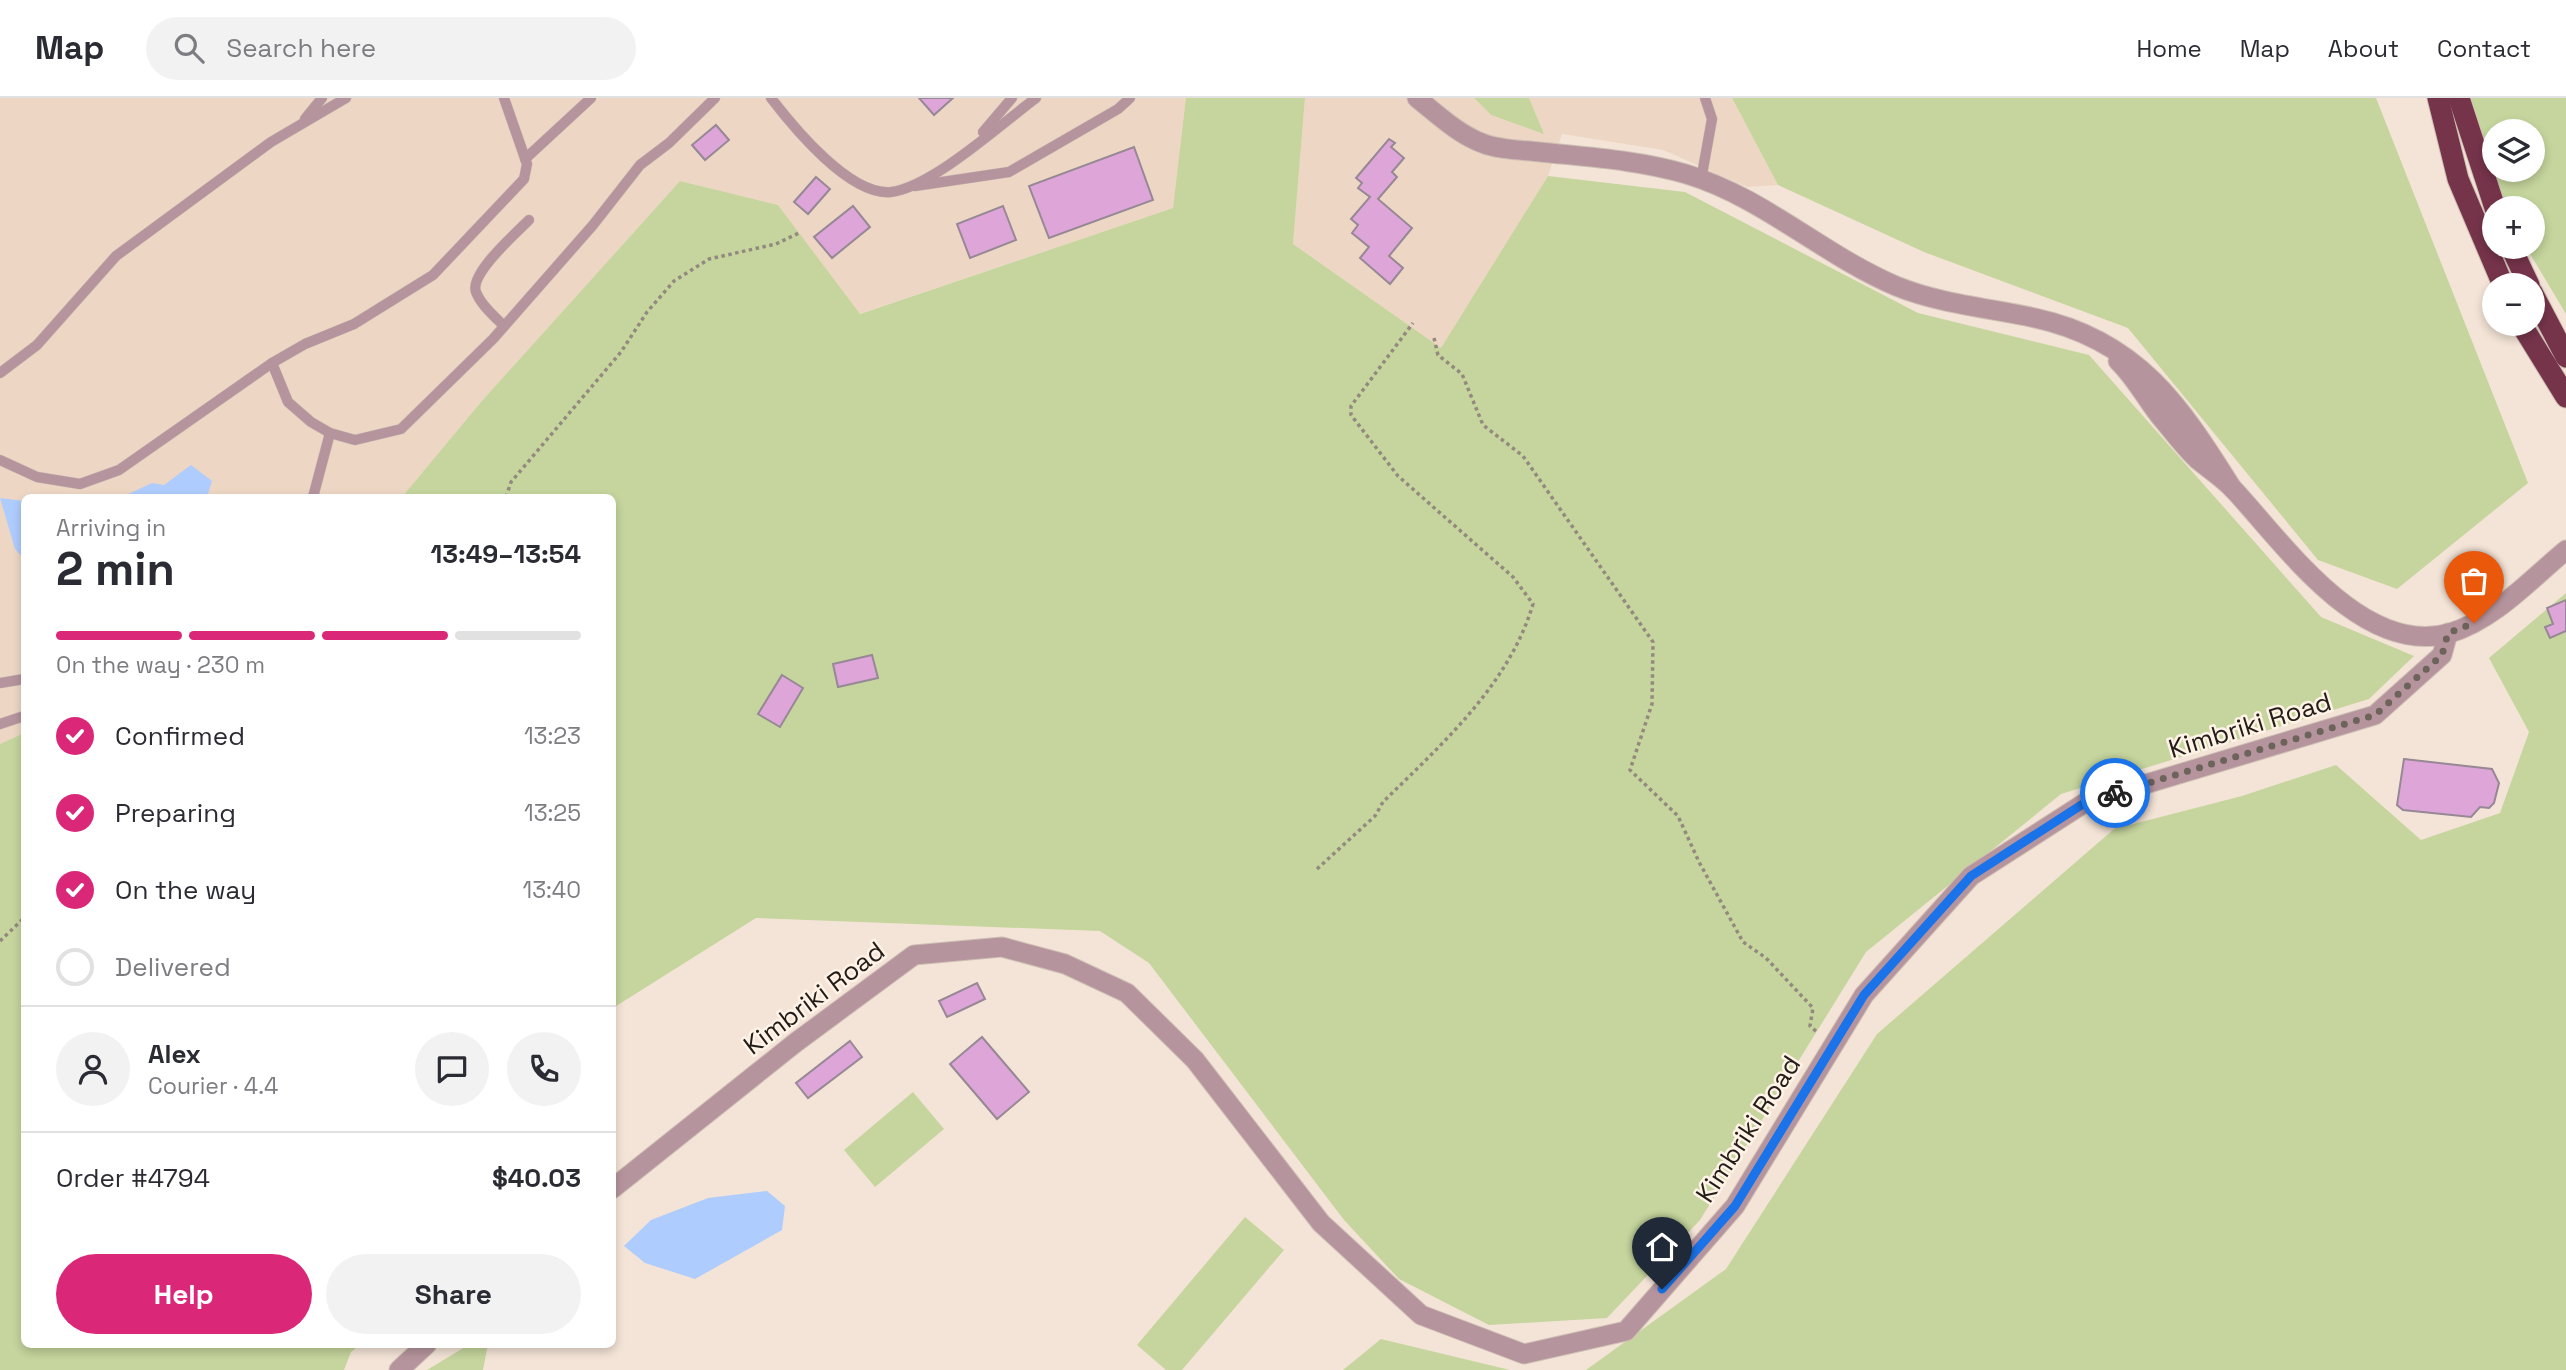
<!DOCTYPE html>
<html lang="en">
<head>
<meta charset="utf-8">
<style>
	:root { --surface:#fff; --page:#f2f2f3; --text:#2b2b33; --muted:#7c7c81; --line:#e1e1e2; --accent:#db2777 }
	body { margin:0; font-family:"Space Grotesk",sans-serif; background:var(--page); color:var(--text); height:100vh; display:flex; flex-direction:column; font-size:26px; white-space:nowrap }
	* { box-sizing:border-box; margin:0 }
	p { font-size:23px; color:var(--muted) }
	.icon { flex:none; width:38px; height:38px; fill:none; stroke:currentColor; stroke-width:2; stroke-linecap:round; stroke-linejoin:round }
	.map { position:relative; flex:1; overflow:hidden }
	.panel { position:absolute; left:21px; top:396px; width:595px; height:854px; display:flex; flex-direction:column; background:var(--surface); border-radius:10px; box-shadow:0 4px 10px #0003 }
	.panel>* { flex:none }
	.controls { position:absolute; left:2482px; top:21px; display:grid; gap:14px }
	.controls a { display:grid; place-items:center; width:63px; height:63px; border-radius:50%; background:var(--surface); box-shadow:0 4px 10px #0003; font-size:35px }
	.pin { position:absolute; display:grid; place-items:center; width:60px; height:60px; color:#fff; margin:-72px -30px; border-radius:50% 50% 50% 0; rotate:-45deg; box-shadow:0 0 7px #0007 }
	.pin .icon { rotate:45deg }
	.courier { position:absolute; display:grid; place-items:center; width:70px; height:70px; margin:-35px; border:5px solid #1a73e8; border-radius:50%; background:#fff; color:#222; box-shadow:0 2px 9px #0007 }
	.headline em { font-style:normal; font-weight:700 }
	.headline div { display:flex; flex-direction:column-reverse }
	.headline { display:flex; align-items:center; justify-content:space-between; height:119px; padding:0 35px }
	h1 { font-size:46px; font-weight:700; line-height:52px }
	.bar { display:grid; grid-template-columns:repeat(4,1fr); gap:10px 7px; align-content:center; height:84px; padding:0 35px }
	.bar i { height:9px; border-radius:5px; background:var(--line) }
	.bar .active { background:var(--accent) }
	.bar p { grid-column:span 4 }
	.line { display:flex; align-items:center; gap:18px; padding:0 35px; border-top:2px solid var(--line) }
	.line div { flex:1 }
	.round { display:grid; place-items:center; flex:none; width:74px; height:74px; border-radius:37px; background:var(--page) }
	ol { padding:0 35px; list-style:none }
	li { display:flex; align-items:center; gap:21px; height:77px }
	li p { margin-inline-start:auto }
	li .icon { padding:7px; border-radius:50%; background:var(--accent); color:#fff; stroke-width:4 }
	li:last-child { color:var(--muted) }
	li i { width:38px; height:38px; border:4px solid var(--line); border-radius:50% }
	.cta { display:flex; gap:14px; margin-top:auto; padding:14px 35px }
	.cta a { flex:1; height:80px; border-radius:42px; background:var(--accent); color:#fff; font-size:28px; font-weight:700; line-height:80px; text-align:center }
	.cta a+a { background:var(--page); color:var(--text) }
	header { display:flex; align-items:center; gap:42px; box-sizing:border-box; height:98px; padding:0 35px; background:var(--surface); border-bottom:2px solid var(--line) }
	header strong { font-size:33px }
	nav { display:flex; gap:38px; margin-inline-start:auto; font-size:24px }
	.search { width:490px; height:63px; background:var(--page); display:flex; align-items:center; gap:18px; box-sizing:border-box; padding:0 24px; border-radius:38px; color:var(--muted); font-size:26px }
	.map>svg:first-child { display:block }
</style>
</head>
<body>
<header>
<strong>Map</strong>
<div class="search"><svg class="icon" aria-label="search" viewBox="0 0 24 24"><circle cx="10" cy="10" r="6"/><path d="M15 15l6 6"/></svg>Search here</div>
<nav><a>Home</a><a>Map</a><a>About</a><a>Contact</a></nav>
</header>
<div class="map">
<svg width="2566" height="1272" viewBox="0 0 2566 1272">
	<rect width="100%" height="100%" fill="#f4e4d7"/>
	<g fill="#edd7c4">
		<path d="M0,0H1187L1173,110L859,216L778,107L680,83L481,304L402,399H24V635L0,646Z"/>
		<path d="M1305,0H1474L1491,17L1543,35L1529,0H1732L1778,87L1747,89L1663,52L1562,36L1548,78L1442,251L1293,146Z"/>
	</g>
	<g fill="#c5d59d" fill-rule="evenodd">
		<path d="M1186,0H1305L1293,146L1441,250L1548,78L1685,94L1918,215L2089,257L2321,519L2414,558L2369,601L2061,696L1866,854L1700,1122L1607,1220L1489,1227L1399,1181L1344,1122L1149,865L1100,833L756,820L613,910L612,399H402L481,304L680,83L778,107L860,216L1173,110Z"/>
		<path d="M1474,0H1529L1544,36L1491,17Z"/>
		<path d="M1732,0H2376L2528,385L2397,491L2318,462L2128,230L1924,154L1778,87Z"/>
		<path d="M2470,0H2566V216L2526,149H2532V110H2506L2496,93ZM2494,33H2532V72H2494Z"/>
		<path d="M2566,495V1272H1586L1726,1171L1877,936L2114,731L2242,698L2336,667L2421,742L2500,715L2529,634L2489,560Z"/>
		<path d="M24,635V1246H361L351,1254L344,1272H0V646Z"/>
		<path d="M913,994L944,1031L875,1089L844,1052Z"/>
		<path d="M1245,1119L1284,1152L1182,1272H1166L1137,1247Z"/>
		<path d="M1381,1241L1510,1272H1343Z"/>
		<path d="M470,1246H488L483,1272H427Z"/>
	</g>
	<g fill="#aeccfd">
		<path d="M191,367L212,383L207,399H122L152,385L164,387Z"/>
		<path d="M0,400L24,403V461L15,451Z"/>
		<path d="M767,1093L785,1108L782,1132L695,1181L645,1165L624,1148L651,1122L708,1100Z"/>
	</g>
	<g fill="#dea5d9" stroke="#968894" stroke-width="2">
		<path d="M919,0H953L934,17Z"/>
		<path d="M716,27L729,42L705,62L692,47Z"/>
		<path d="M1389,41L1395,45L1391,49L1404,60L1392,74L1397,79L1378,101L1412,130L1389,158L1403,170L1390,186L1360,160L1369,149L1352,135L1358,127L1351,121L1370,99L1358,90L1362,85L1356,80Z"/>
		<path d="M1134,49L1153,102L1049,140L1029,88Z"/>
		<path d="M816,79L830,91L808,116L794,104Z"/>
		<path d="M853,108L870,129L832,160L814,139Z"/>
		<path d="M1003,108L1016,142L970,160L957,126Z"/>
		<path d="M2566,502V533L2550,540L2545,529L2553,526L2547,510Z"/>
		<path d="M872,557L878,580L838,589L833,566Z"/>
		<path d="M782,577L803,590L780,629L758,616Z"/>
		<path d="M2404,661L2492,671L2499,685L2494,705L2489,710L2480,709L2471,719L2403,712L2397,707Z"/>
		<path d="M977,885L985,901L947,919L939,903Z"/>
		<path d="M982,939L1029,994L997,1021L950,966Z"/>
		<path d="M850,943L862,959L808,1000L796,985Z"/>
	</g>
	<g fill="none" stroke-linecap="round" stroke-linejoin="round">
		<defs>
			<g id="lane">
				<path d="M771,0C794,30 850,98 891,94C932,89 1001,26 1036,0"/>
				<path d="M305,21L322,0"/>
				<path d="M983,34L1012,0"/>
				<path d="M525,61L591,0"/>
				<path d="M1701,82L1712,21L1705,0"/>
				<path d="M915,88L1009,74L1118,11L1130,0"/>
				<path d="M504,228C494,218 481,207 476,194C469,176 516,135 529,122"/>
				<path d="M272,265L288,304L311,324L330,335L355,342L401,331L493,241L593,127L640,67L669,45L715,0"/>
				<path d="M0,275L37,247L116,158L271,44L346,0"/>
				<path d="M0,362L37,379L80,386L119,372L272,265L305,246L354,226L433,177L524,81L527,66L504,0"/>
				<path d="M313,399L330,335"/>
				<path d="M0,585L24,581"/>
				<path d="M0,626L24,618"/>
			</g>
			<g id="street">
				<path d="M1417,0C1437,16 1458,36 1482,45C1499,52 1521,52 1540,54C1588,59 1639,62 1686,76C1763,99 1823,157 1896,188C1940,206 1989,210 2035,220C2137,242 2180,307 2232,390"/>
				<path d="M2118,263C2136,280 2147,303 2163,322C2174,335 2185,350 2198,362C2210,372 2224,381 2235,393C2284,446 2363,560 2450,535C2494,522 2531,481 2566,452"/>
				<path d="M612,1091L795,945L914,857L1002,849L1065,866L1127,895L1195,962L1321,1125L1421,1217L1524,1256L1626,1233L1735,1108L1864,897L1971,778L2086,704L2375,617L2442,557L2448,535"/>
				<path d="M399,1272L427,1246"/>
			</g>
			<g id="highway">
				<path d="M2438,0L2458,81L2503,187"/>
				<path d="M2459,0L2495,110"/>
				<path d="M2511,149L2529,187"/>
				<path d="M2532,194L2566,259"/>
				<path d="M2521,226L2566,299"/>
			</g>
		</defs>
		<use href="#lane" stroke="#cec0b5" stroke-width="11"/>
		<use href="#street" stroke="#cec0b5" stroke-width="21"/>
		<use href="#highway" stroke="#cec0b5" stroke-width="23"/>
		<g stroke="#94897f" stroke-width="3.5" stroke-dasharray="3.5 3.5" stroke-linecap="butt">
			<path d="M1434,240L1438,257L1462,276L1483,327L1523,358L1653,544L1652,606L1630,672L1678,718L1699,764L1743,844L1766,860L1813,910L1810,928L1818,935"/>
			<path d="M506,399L511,384L621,254L647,214L674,183L709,161L776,146L801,134"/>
			<path d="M1317,771L1375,718L1383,704C1442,646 1509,587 1533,506L1513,479L1398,378L1351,317V308L1413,225"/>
			<path d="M0,843L24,820"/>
		</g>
		<use href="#lane" stroke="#b6949d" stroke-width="10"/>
		<use href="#street" stroke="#b6949d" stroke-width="19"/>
		<use href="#highway" stroke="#76344b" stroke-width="21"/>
	</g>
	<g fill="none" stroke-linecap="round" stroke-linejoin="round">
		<path stroke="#6c635b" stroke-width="7" stroke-dasharray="0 12.6" d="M2115,695L2375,617L2442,557L2448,535L2474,525"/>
		<path stroke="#1a73e8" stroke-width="9" d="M1662,1191L1735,1108L1864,897L1971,778L2086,704L2115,695"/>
	</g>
	<g text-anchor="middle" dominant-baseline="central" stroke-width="5" stroke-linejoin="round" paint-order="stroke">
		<g font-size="26" fill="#231d18" stroke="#fff2e7">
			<text transform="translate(2250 627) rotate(-17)">Kimbriki Road</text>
			<text transform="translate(814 900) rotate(-37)">Kimbriki Road</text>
			<text transform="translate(1748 1031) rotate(-57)">Kimbriki Road</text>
		</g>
	</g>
</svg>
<div class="controls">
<a><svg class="icon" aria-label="layers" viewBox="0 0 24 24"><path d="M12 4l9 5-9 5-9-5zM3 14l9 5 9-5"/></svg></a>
<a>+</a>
<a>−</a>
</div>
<div class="pin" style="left:2474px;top:525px;background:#ea580c"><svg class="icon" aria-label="bag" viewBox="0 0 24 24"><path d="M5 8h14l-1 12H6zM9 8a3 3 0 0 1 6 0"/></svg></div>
<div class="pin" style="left:1662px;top:1191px;background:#1f2937"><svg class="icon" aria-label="home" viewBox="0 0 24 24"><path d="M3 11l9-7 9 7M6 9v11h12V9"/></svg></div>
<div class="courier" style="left:2115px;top:695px"><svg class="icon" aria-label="bike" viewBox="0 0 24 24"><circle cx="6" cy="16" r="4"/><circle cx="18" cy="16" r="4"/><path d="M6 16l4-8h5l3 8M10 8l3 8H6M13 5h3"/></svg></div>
<section class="panel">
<div class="headline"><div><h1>2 min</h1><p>Arriving in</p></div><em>13:49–13:54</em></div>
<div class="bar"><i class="active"></i><i class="active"></i><i class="active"></i><i></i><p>On the way · 230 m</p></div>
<ol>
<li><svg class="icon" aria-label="check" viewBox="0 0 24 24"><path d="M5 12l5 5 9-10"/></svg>Confirmed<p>13:23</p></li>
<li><svg class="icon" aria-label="check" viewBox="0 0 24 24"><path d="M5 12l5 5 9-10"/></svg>Preparing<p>13:25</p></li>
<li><svg class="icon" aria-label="check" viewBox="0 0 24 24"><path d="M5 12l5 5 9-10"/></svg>On the way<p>13:40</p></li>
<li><i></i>Delivered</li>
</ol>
<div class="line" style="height:126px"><a class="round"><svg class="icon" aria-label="person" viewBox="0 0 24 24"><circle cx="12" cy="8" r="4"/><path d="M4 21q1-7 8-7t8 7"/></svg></a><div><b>Alex</b><p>Courier · 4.4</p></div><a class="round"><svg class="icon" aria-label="chat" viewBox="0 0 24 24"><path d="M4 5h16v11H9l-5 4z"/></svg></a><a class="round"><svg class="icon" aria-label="phone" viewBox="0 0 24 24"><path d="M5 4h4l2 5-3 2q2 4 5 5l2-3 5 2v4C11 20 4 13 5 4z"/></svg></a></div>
<div class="line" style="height:91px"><div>Order #4794</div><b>$40.03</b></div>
<div class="cta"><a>Help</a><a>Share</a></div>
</section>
</div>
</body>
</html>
